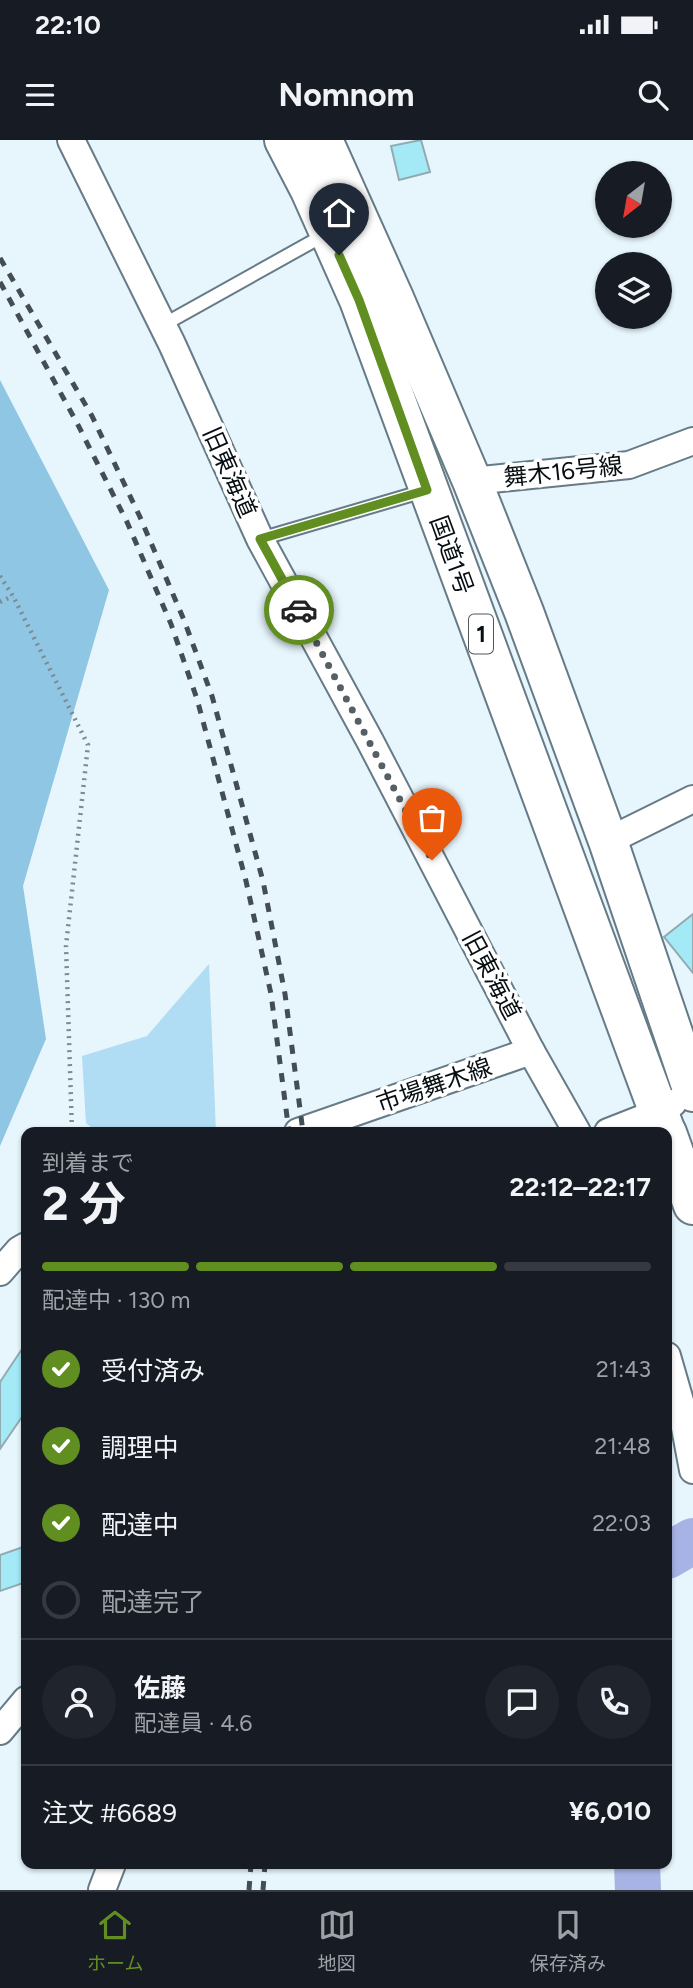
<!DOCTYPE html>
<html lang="ja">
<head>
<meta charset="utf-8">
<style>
	:root { --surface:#171b24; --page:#20242c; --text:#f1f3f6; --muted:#9ea1a6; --line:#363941; --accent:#618e20 }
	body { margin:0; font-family:Figtree,"Noto Sans JP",sans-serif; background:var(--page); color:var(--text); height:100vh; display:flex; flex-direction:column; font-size:26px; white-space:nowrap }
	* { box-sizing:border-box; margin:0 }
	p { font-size:23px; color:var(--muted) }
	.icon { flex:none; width:38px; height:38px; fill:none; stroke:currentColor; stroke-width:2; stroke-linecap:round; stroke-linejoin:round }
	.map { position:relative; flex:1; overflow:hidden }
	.side { position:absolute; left:21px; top:987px; width:651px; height:742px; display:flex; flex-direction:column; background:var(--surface); border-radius:14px; box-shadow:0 2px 5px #0004 }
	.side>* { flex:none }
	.needle { width:46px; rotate:211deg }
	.buttons { position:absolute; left:595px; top:21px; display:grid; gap:14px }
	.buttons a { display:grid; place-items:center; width:77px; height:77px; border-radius:50%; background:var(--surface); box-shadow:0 2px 5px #0004; font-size:35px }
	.pin { position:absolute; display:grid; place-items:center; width:60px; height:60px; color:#fff; margin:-72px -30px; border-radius:50% 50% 50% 0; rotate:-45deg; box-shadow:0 0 7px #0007 }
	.pin .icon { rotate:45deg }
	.courier { position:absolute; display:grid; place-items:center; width:70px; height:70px; margin:-35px; border:5px solid #618e20; border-radius:50%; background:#fff; color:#222; box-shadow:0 2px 9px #0007 }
	.head em { font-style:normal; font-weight:700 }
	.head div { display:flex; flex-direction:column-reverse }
	.head { display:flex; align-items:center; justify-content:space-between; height:119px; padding:0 21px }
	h1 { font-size:46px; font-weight:700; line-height:52px }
	.bar { display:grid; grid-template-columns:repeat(4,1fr); gap:10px 7px; align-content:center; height:84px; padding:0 21px }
	.bar i { height:9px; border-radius:5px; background:var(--line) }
	.bar .selected { background:var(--accent) }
	.bar p { grid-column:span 4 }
	.line { display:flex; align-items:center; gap:18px; padding:0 21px; border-top:2px solid var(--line) }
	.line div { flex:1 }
	.round { display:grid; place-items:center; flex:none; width:74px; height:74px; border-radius:37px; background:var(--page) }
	ol { padding:0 21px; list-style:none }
	li { display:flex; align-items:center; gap:21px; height:77px }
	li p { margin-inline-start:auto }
	li .icon { padding:7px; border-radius:50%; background:var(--accent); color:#fff; stroke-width:4 }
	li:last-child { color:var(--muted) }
	li i { width:38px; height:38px; border:4px solid var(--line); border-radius:50% }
	.status { display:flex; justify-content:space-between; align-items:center; height:49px; padding:0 35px; background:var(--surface); direction:ltr }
	.status svg { height:19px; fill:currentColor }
	header { display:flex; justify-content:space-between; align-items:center; height:91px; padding:0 21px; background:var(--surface); font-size:32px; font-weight:700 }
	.dock { display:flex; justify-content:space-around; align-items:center; height:98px; border-top:2px solid var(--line); background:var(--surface); font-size:19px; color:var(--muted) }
	.dock a { display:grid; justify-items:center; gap:4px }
	.dock .selected { color:var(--accent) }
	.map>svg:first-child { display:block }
</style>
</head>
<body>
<div class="status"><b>22:10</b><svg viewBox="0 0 49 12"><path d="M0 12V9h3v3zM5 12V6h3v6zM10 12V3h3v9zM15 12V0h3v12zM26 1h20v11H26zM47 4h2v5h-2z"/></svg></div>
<header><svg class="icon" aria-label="menu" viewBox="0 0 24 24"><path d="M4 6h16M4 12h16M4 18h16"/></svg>Nomnom<svg class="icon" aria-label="search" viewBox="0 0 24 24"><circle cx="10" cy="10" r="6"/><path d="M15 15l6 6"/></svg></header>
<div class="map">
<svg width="693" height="1750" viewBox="0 0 693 1750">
	<rect width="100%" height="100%" fill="#e7f5fd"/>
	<path fill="#b0dcf4" d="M209,824L216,992H97L86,983L82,916L147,896Z"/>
	<path fill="#8fc6e3" d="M0,240L109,450L23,746L46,899L0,1006Z"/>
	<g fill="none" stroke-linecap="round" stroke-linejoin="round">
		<g stroke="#a7b3e4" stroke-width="46">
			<path d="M667,1416L693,1401"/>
			<path d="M637,1724L638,1750"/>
		</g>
	</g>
	<g fill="#a4e9f6" stroke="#91acb1" stroke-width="2">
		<path d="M421,0L430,32L399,40L391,6Z"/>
		<path d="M693,774V833L664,797Z"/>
		<path d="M26,1203V1271L0,1309V1242Z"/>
		<path d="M26,1406V1442L0,1451V1415Z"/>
	</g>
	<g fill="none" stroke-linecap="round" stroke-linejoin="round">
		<defs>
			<g id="service">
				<path d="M163,185L326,94"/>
				<path d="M260,399L424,351"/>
			</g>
			<g id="minor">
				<path d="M71,0L172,204L260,399L370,601L531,911L577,992"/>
				<path d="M472,341L629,325L693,301"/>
				<path d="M608,701L693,659"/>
				<path d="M298,992L531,911"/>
				<path d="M608,992L659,972L673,963"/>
				<path d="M0,1132L19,1110L26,1106"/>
				<path d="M667,1216L680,1261L693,1330"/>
				<path d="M0,1591L26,1560"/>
				<path d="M102,1750L112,1724"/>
			</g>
			<g id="trunk">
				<path d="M284,0L310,50L359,160L666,992"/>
				<path d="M323,0L394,158L472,341L524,472L608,701L693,952"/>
				<path d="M667,993L693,1065"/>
			</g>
		</defs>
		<use href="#service" stroke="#667b86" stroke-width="16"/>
		<use href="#minor" stroke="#667b86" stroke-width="30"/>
		<use href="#trunk" stroke="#667b86" stroke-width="42"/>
		<g stroke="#7e8990" stroke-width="4.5" stroke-dasharray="2 5" stroke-linecap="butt">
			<path d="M0,436L13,456L88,605L66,806L72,992"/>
			<path d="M0,462L13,456"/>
		</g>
		<use href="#service" stroke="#fff" stroke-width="12"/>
		<use href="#minor" stroke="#fff" stroke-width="26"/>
		<use href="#trunk" stroke="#fff" stroke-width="38"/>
		<g stroke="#434d52" stroke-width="5" stroke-dasharray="9 9" stroke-linecap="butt">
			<path d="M0,118L92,276L140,377L184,480L212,556L263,741L285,854L303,992"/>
			<path d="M0,142L77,283L127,382L171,484L197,559L246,741L271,854L289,992"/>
			<path d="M249,1750L251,1724"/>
			<path d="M263,1750L265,1724"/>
		</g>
	</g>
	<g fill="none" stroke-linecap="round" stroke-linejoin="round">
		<path stroke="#555f64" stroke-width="7" stroke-dasharray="0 12.6" d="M299,470L432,720"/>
		<path stroke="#618e20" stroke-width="9" d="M299,470L260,399L427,350L359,160L339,115"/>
	</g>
	<g text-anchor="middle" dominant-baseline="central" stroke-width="7" stroke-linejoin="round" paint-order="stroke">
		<rect fill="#fff" stroke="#515659" stroke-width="2" x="469" y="474.5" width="24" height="39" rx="5"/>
		<g font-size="23" font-weight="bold" fill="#060e12">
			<text x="481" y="494">1</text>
		</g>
		<g font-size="24" fill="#060e12" stroke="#fff">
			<text transform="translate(563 331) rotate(-6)">舞木16号線</text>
			<text transform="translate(230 332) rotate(66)">旧東海道</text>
			<text transform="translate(452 415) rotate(70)">国道1号</text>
			<text transform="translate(492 835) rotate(62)">旧東海道</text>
			<text transform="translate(434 945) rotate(-19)">市場舞木線</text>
		</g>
	</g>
</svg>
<div class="buttons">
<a><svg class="needle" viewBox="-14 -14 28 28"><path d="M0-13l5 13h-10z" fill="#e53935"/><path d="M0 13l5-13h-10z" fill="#9ea1a6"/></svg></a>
<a><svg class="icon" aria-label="layers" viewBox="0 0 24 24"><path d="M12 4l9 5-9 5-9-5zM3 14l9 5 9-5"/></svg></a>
</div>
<div class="pin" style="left:432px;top:720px;background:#ea580c"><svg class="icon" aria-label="bag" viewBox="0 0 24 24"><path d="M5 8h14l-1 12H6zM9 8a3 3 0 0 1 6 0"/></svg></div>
<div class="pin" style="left:339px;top:115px;background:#1f2937"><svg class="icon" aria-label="home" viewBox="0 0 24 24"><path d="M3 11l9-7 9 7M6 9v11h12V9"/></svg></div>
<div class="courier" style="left:299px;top:470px"><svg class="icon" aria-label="car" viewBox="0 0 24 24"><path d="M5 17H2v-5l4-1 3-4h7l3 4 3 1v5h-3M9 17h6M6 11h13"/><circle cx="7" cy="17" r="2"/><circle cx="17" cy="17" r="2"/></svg></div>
<section class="side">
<div class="head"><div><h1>2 分</h1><p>到着まで</p></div><em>22:12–22:17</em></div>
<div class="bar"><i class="selected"></i><i class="selected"></i><i class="selected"></i><i></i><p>配達中 · 130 m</p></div>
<ol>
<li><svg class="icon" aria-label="check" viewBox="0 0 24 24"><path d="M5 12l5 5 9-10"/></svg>受付済み<p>21:43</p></li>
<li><svg class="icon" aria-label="check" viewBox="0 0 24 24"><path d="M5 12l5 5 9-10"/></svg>調理中<p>21:48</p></li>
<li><svg class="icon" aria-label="check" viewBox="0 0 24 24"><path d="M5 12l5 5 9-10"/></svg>配達中<p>22:03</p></li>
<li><i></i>配達完了</li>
</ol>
<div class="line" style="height:126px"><a class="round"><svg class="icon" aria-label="person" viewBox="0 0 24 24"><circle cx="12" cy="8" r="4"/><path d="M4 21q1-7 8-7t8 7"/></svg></a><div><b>佐藤</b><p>配達員 · 4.6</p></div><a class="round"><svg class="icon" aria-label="chat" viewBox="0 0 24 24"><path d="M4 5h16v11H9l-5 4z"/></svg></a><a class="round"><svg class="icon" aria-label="phone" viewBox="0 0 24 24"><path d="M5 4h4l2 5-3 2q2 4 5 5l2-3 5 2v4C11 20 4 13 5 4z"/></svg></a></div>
<div class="line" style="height:91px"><div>注文 #6689</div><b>¥6,010</b></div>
</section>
</div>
<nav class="dock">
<a class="selected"><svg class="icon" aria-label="home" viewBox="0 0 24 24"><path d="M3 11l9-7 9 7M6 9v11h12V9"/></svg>ホーム</a>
<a><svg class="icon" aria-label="map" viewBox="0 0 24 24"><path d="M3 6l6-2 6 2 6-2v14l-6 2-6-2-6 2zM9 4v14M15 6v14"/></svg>地図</a>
<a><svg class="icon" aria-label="saved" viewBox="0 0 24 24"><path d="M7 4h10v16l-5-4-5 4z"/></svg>保存済み</a>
</nav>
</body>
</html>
